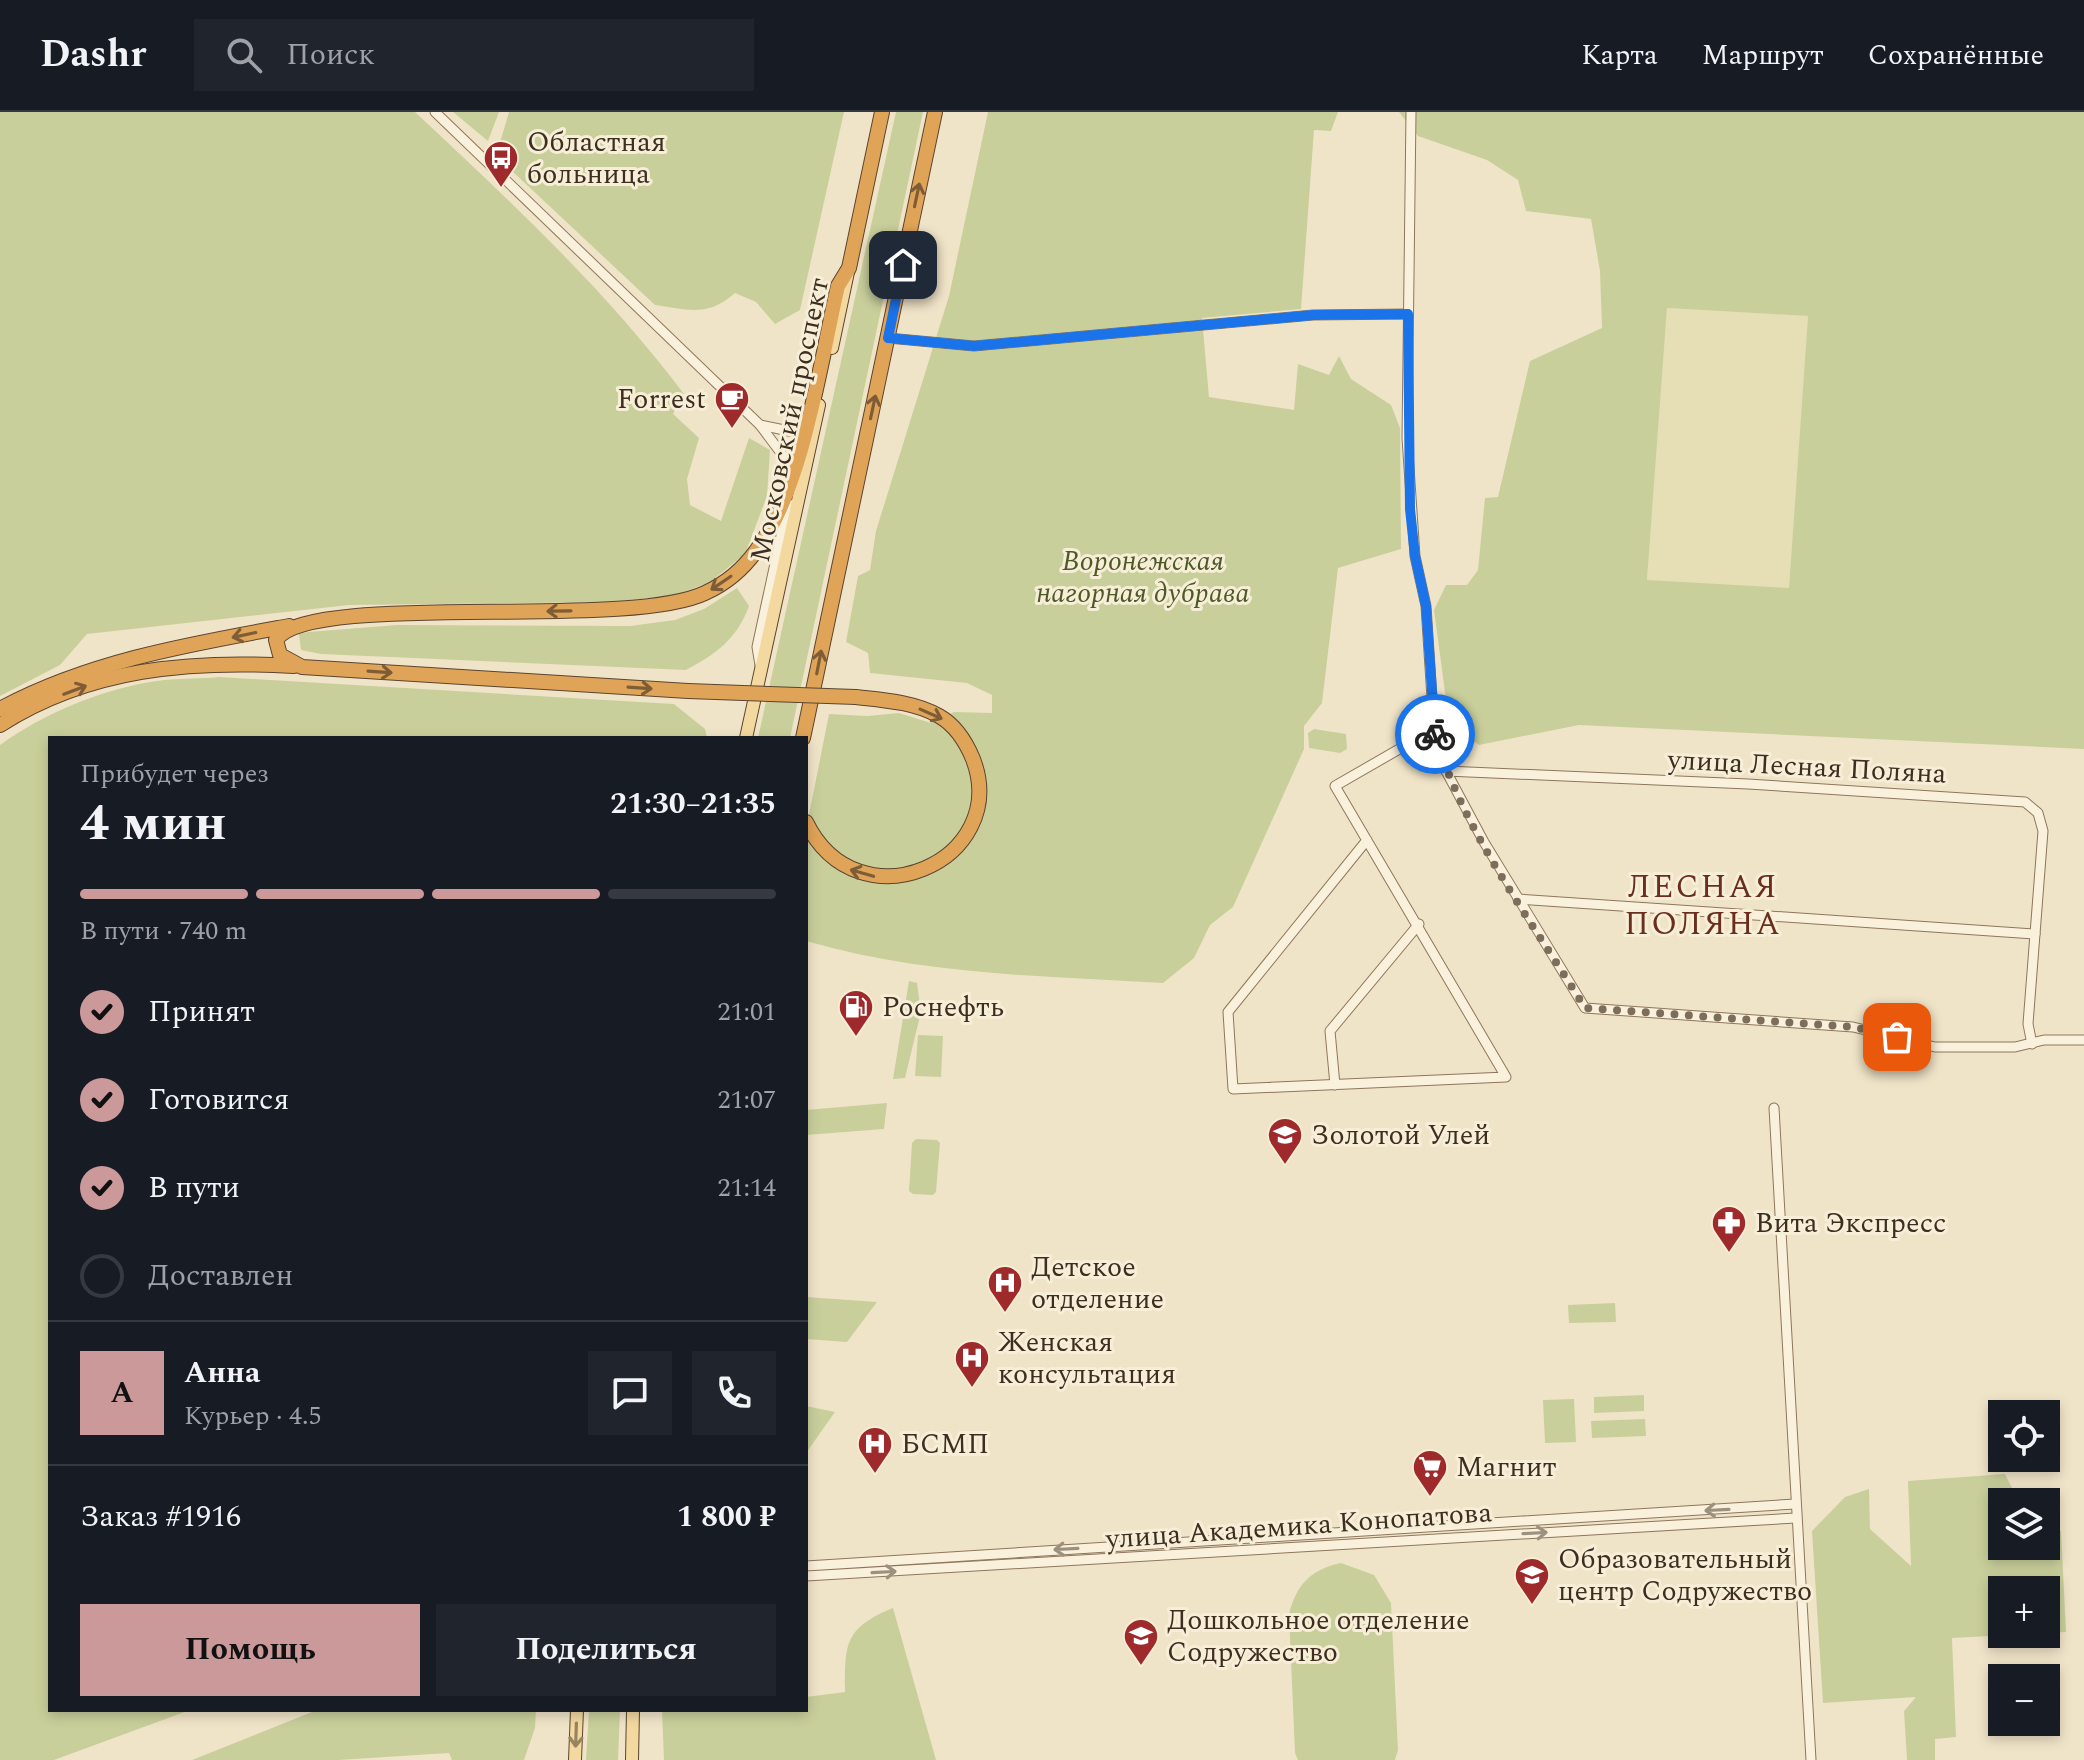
<!DOCTYPE html>
<html lang="ru">
<head>
<meta charset="utf-8">
<style>
	:root { --surface:#171b24; --page:#20242c; --text:#f1f3f6; --muted:#9ea1a6; --line:#363941; --accent:#cc999b }
	body { margin:0; font-family:Spectral,serif; background:var(--page); color:var(--text); height:100vh; display:flex; flex-direction:column; font-size:30px; white-space:nowrap }
	* { box-sizing:border-box; margin:0 }
	p { font-size:26px; color:var(--muted) }
	.icon { flex:none; width:44px; height:44px; fill:none; stroke:currentColor; stroke-width:2; stroke-linecap:round; stroke-linejoin:round }
	.map { position:relative; flex:1; overflow:hidden }
	.details { position:absolute; left:48px; top:624px; width:760px; height:976px; display:flex; flex-direction:column; background:var(--surface); border-radius:0px; box-shadow:0 4px 12px #0003 }
	.details>* { flex:none }
	.controls { position:absolute; left:1988px; top:1288px; display:grid; gap:16px }
	.controls a { display:grid; place-items:center; width:72px; height:72px; border-radius:0px; background:var(--surface); box-shadow:0 4px 12px #0003; font-size:40px }
	.pin { position:absolute; display:grid; place-items:center; width:68px; height:68px; color:#fff; margin:-34px; border-radius:16px; box-shadow:0 4px 12px #0006 }
	.courier { position:absolute; display:grid; place-items:center; width:80px; height:80px; margin:-40px; border:6px solid #1a73e8; border-radius:50%; background:#fff; color:#222; box-shadow:0 2px 10px #0007 }
	.overview em { font-style:normal; font-weight:700 }
	.overview div { display:flex; flex-direction:column-reverse }
	.overview { display:flex; align-items:center; justify-content:space-between; height:136px; padding:0 32px }
	h1 { font-size:52px; font-weight:700; line-height:60px }
	.bar { display:grid; grid-template-columns:repeat(4,1fr); gap:12px 8px; align-content:center; height:96px; padding:0 32px }
	.bar i { height:10px; border-radius:6px; background:var(--line) }
	.bar .selected { background:var(--accent) }
	.bar p { grid-column:span 4 }
	.line { display:flex; align-items:center; gap:20px; padding:0 32px; border-top:2px solid var(--line) }
	.line div { flex:1 }
	.round { display:grid; place-items:center; flex:none; width:84px; height:84px; border-radius:0px; background:var(--page) }
	ol { padding:0 32px; list-style:none }
	li { display:flex; align-items:center; gap:24px; height:88px }
	li p { margin-inline-start:auto }
	li .icon { padding:8px; border-radius:50%; background:var(--accent); color:#111; stroke-width:4 }
	li:last-child { color:var(--muted) }
	li i { width:44px; height:44px; border:4px solid var(--line); border-radius:50% }
	.action { display:flex; gap:16px; margin-top:auto; padding:16px 32px }
	.action a { flex:1; height:92px; border-radius:0px; background:var(--accent); color:#111; font-size:32px; font-weight:700; line-height:92px; text-align:center }
	.action a+a { background:var(--page); color:var(--text) }
	header { display:flex; align-items:center; gap:48px; box-sizing:border-box; height:112px; padding:0 40px; background:var(--surface); border-bottom:2px solid var(--line) }
	header strong { font-size:38px }
	nav { display:flex; gap:44px; margin-inline-start:auto; font-size:28px }
	.search { width:560px; height:72px; background:var(--page); display:flex; align-items:center; gap:20px; box-sizing:border-box; padding:0 28px; border-radius:0px; color:var(--muted); font-size:30px }
	.map>svg:first-child { display:block }
</style>
</head>
<body>
<header>
<strong>Dashr</strong>
<div class="search"><svg class="icon" aria-label="search" viewBox="0 0 24 24"><circle cx="10" cy="10" r="6"/><path d="M15 15l6 6"/></svg>Поиск</div>
<nav><a>Карта</a><a>Маршрут</a><a>Сохранённые</a></nav>
</header>
<div class="map">
<svg width="2084" height="1648" viewBox="0 0 2084 1648">
	<rect width="100%" height="100%" fill="#f0e4c8"/>
	<path fill="#e6deb5" d="M1667,196L1808,204L1789,477L1647,469Z"/>
	<g fill="#c9cf9b" fill-rule="evenodd">
		<path d="M0,0H415C510,89 606,178 684,282L673,302L699,326L687,367L690,393L721,409L749,326L770,338L767,384L745,442L710,470L676,483L614,490L349,493L87,522L60,553L0,584Z"/>
		<path d="M453,0H499L488,29Z"/>
		<path d="M509,0H844L800,198L775,212L756,190L735,181C708,205 689,198 655,193L496,44Z"/>
		<path d="M896,0H923L790,626H758Z"/>
		<path d="M988,0H1338L1331,19L1314,18L1301,197L1202,206L1209,285L1294,298L1298,252L1329,263L1339,244L1351,267L1391,293L1400,316L1401,437L1338,456L1322,591L1304,614V637L1233,795L1210,813L1194,846L1163,871C1042,864 923,863 806,829V718L829,602L867,604L899,601L931,611L954,600L992,601V583L967,571L870,561L868,541L846,530L858,464L870,458L876,419L949,184Z"/>
		<path d="M1399,0H2084V637L1579,613L1479,633L1449,610L1434,498L1446,473H1467L1478,458L1485,386L1498,385L1530,249L1602,216L1600,159L1591,107L1526,99L1518,68L1487,48L1418,24ZM1667,196L1808,204L1789,476L1647,468Z"/>
		<path d="M737,476L749,494C737,527 716,542 686,558L321,542L301,538L299,522L308,520L397,513L630,514L675,508L704,497Z"/>
		<path d="M219,565L674,592L705,617L707,626H50V1598H190L54,1648H0V633C43,602 98,579 150,570C172,566 197,567 219,565Z"/>
		<path d="M1314,617L1346,622L1347,637L1340,641L1309,636L1308,621Z"/>
		<path d="M909,869L917,871L921,900L905,966L893,967Z"/>
		<path d="M918,923L943,924L941,965L915,964Z"/>
		<path d="M887,991L884,1017L806,1023V998Z"/>
		<path d="M916,1027L937,1028L940,1031L936,1080L933,1083L913,1082L909,1079L912,1031Z"/>
		<path d="M806,1185L877,1190L847,1230L806,1227Z"/>
		<path d="M1615,1191L1616,1210L1569,1211L1568,1193Z"/>
		<path d="M1644,1283V1299L1594,1301V1285Z"/>
		<path d="M1574,1287L1576,1330L1545,1331L1543,1288Z"/>
		<path d="M806,1294L835,1300L806,1341Z"/>
		<path d="M1645,1307L1646,1324L1592,1326L1591,1309Z"/>
		<path d="M2005,1362L2014,1380L2050,1385L2055,1393L2002,1390V1434H2046V1421L2061,1419L2066,1520L2046,1521V1478H2002V1522H2027L1952,1526L1956,1625L1935,1627V1648H1907L1904,1599L1916,1585L1823,1591L1812,1419L1845,1385L1869,1377L1870,1417L1911,1454L1908,1369Z"/>
		<path d="M1341,1451L1374,1463L1391,1491L1398,1638L1395,1648H1298L1295,1641L1289,1502C1296,1473 1311,1457 1341,1451Z"/>
		<path d="M893,1496L936,1648H664L662,1598H806V1585L845,1580C845,1532 844,1516 893,1496Z"/>
		<path d="M317,1598H536L535,1616L524,1648H452L449,1641L338,1648H192Z"/>
		<path d="M589,1598H620L618,1648H586Z"/>
	</g>
	<g fill="none" stroke-linecap="round" stroke-linejoin="round">
		<defs>
			<g id="minor">
				<path d="M435,0L760,313L784,345L790,365"/>
				<path d="M1411,0L1407,326L1415,444L1426,494L1434,617L1446,659L1484,730L1585,896L1853,915L1935,935H2015L2044,928H2084"/>
				<path d="M888,226L974,234L1313,203L1408,202"/>
				<path d="M760,313L789,319L807,307"/>
				<path d="M760,553L757,535L788,391"/>
				<path d="M1446,659L1748,672L2025,690L2038,701L2043,719L2028,912L2032,932"/>
				<path d="M1367,728L1228,900L1233,977L1506,965L1335,674L1434,617"/>
				<path d="M1518,787L2035,822"/>
				<path d="M1335,973L1330,919L1419,812"/>
				<path d="M1774,996L1811,1648"/>
				<path d="M806,1454L1795,1392"/>
				<path d="M806,1464L1796,1406"/>
			</g>
			<g id="major">
				<path d="M832,236L848,160"/>
				<path d="M746,626L819,293"/>
				<path d="M575,1648L577,1598"/>
				<path d="M632,1648L633,1598"/>
			</g>
			<g id="highway">
				<path d="M688,579L302,555L280,543L276,528C310,478 625,519 705,481C725,472 743,457 756,439C803,377 820,251 838,174L849,156L882,0"/>
				<path d="M0,597C89,549 190,532 289,514"/>
				<path d="M0,613C89,556 191,548 294,554"/>
				<path d="M803,626L935,0"/>
				<path d="M806,710C858,817 1012,749 973,647C966,630 955,613 939,604C915,590 883,588 856,585"/>
			</g>
		</defs>
		<use href="#minor" stroke="#8d765c" stroke-width="11"/>
		<use href="#major" stroke="#5b4430" stroke-width="14"/>
		<use href="#highway" stroke="#5b4430" stroke-width="16"/>
		<use href="#minor" stroke="#faf1dc" stroke-width="9"/>
		<use href="#major" stroke="#f3d9a0" stroke-width="12"/>
		<use href="#highway" stroke="#e0a458" stroke-width="14"/>
		<defs>
			<path id="highway-bridge" d="M688,579L856,585"/>
		</defs>
		<use href="#highway-bridge" stroke="#5b4430" stroke-width="16" stroke-linecap="butt"/>
		<use href="#highway-bridge" stroke="#e0a458" stroke-width="14"/>
	</g>
	<defs><path id="oneway-shaft" d="M-6 0H5M1.5-3L5.5 0L1.5 3" fill="none" stroke-width="1.6" stroke-linecap="round" stroke-linejoin="round" transform="scale(2)"/></defs>
	<g stroke="#7e5d36">
		<use href="#oneway-shaft" transform="translate(917 83) rotate(-78)"/>
		<use href="#oneway-shaft" transform="translate(873 295) rotate(-78)"/>
		<use href="#oneway-shaft" transform="translate(721 471) rotate(146)"/>
		<use href="#oneway-shaft" transform="translate(559 499) rotate(179)"/>
		<use href="#oneway-shaft" transform="translate(244 523) rotate(168)"/>
		<use href="#oneway-shaft" transform="translate(819 550) rotate(-79)"/>
		<use href="#oneway-shaft" transform="translate(380 560) rotate(4)"/>
		<use href="#oneway-shaft" transform="translate(640 576) rotate(4)"/>
		<use href="#oneway-shaft" transform="translate(75 578) rotate(-21)"/>
		<use href="#oneway-shaft" transform="translate(931 602) rotate(24)"/>
		<use href="#oneway-shaft" transform="translate(862 761) rotate(-164)"/>
	</g>
	<g stroke="#9c907e">
		<use href="#oneway-shaft" transform="translate(1717 1398) rotate(177)"/>
		<use href="#oneway-shaft" transform="translate(1535 1421) rotate(-3)"/>
		<use href="#oneway-shaft" transform="translate(1066 1437) rotate(177)"/>
		<use href="#oneway-shaft" transform="translate(884 1460) rotate(-3)"/>
	</g>
	<use stroke="#988460" href="#oneway-shaft" transform="translate(576 1623) rotate(92)"/>
	<g fill="none" stroke-linecap="round" stroke-linejoin="round">
		<path stroke="#7c6e5b" stroke-width="8" stroke-dasharray="0 14.4" d="M1435,622C1462,718 1533,811 1585,896L1853,915L1897,925"/>
		<path stroke="#1a73e8" stroke-width="10" d="M903,153L888,226L974,234L1313,203L1408,202L1410,397L1415,444L1426,494L1435,622"/>
	</g>
	<defs>
		<symbol id="bus-pin" viewBox="-11 -11 22 30"><path d="M0 17L-7.5 6A9.5 9.5 0 1 1 7.5 6Z" fill="#9e2a2b" stroke="#f7eed8"/><path d="M-5-6H5V4H4V6H2V4H-2V6H-4V4H-5ZM-3.5-4V0h7V-4ZM-3.5 1.2v1.5H-2V1.2ZM2 1.2v1.5H3.5V1.2Z" fill="#fff"/></symbol>
		<symbol id="cafe-pin" viewBox="-11 -11 22 30"><path d="M0 17L-7.5 6A9.5 9.5 0 1 1 7.5 6Z" fill="#9e2a2b" stroke="#f7eed8"/><path d="M-5.5-4.5H6V0H3Q3 3.5 0 3.5H-2.5Q-5.5 3.5-5.5 0ZM3-3.2v2h1.7v-2ZM-6 4.5H4V6H-6Z" fill="#fff"/></symbol>
		<symbol id="fuel-pin" viewBox="-11 -11 22 30"><path d="M0 17L-7.5 6A9.5 9.5 0 1 1 7.5 6Z" fill="#9e2a2b" stroke="#f7eed8"/><path d="M-5.5-6h7V0h2V4h1.3V-2.5L3-4.5l.8-.8L6-3V5H2.5V1h-1V6h-7ZM-4.2-4.7v3.2H.2V-4.7Z" fill="#fff"/></symbol>
		<symbol id="school-pin" viewBox="-11 -11 22 30"><path d="M0 17L-7.5 6A9.5 9.5 0 1 1 7.5 6Z" fill="#9e2a2b" stroke="#f7eed8"/><path d="M0-5L7-2L0 1L-7-2ZM-4 1L0 2.5L4 1V4Q0 6-4 4Z" fill="#fff"/></symbol>
		<symbol id="pharmacy-pin" viewBox="-11 -11 22 30"><path d="M0 17L-7.5 6A9.5 9.5 0 1 1 7.5 6Z" fill="#9e2a2b" stroke="#f7eed8"/><path d="M-2-6h4v4h4v4h-4v4h-4v-4h-4v-4h4Z" fill="#fff"/></symbol>
		<symbol id="hospital-pin" viewBox="-11 -11 22 30"><path d="M0 17L-7.5 6A9.5 9.5 0 1 1 7.5 6Z" fill="#9e2a2b" stroke="#f7eed8"/><path d="M-5-5h3v3.5h4V-5h3V5h-3V1.5h-4V5h-3Z" fill="#fff"/></symbol>
		<symbol id="supermarket-pin" viewBox="-11 -11 22 30"><path d="M0 17L-7.5 6A9.5 9.5 0 1 1 7.5 6Z" fill="#9e2a2b" stroke="#f7eed8"/><path d="M-6-5.5h2.5l.6 2H6L4.5 2H-2.5L-4.4-4H-6ZM-1.5 3.2a1.3 1.3 0 1 0 .1 0ZM3 3.2a1.3 1.3 0 1 0 .1 0Z" fill="#fff"/></symbol>
	</defs>
	<g fill-rule="evenodd">
		<use href="#bus-pin" x="481" y="26" width="40" height="54"/>
		<use href="#cafe-pin" x="712" y="267" width="40" height="54"/>
		<use href="#fuel-pin" x="836" y="875" width="40" height="54"/>
		<use href="#school-pin" x="1265" y="1003" width="40" height="54"/>
		<use href="#pharmacy-pin" x="1709" y="1091" width="40" height="54"/>
		<use href="#hospital-pin" x="985" y="1151" width="40" height="54"/>
		<use href="#hospital-pin" x="952" y="1226" width="40" height="54"/>
		<use href="#hospital-pin" x="855" y="1312" width="40" height="54"/>
		<use href="#supermarket-pin" x="1410" y="1335" width="40" height="54"/>
		<use href="#school-pin" x="1512" y="1443" width="40" height="54"/>
		<use href="#school-pin" x="1121" y="1504" width="40" height="54"/>
	</g>
	<g text-anchor="middle" dominant-baseline="central" stroke-width="6" stroke-linejoin="round" paint-order="stroke">
		<g font-size="28" fill="#3d2e20" stroke="#f7eed8" text-anchor="start">
			<text x="527" y="30">Областная<tspan x="527" dy="32">больница</tspan></text>
			<text x="706" y="287" text-anchor="end">Forrest</text>
			<text x="882" y="895">Роснефть</text>
			<text x="1311" y="1023">Золотой Улей</text>
			<text x="1755" y="1111">Вита Экспресс</text>
			<text x="1031" y="1155">Детское<tspan x="1031" dy="32">отделение</tspan></text>
			<text x="998" y="1230">Женская<tspan x="998" dy="32">консультация</tspan></text>
			<text x="901" y="1332">БСМП</text>
			<text x="1456" y="1355">Магнит</text>
			<text x="1558" y="1447">Образовательный<tspan x="1558" dy="32">центр Содружество</tspan></text>
			<text x="1167" y="1508">Дошкольное отделение<tspan x="1167" dy="32">Содружество</tspan></text>
		</g>
		<g font-size="28" fill="#3d2e20" stroke="#f7eed8">
			<text transform="translate(790 308) rotate(-78)">Московский проспект</text>
			<text transform="translate(1807 655) rotate(3)">улица Лесная Поляна</text>
			<text transform="translate(1299 1414) rotate(-4)">улица Академика Конопатова</text>
		</g>
		<g font-size="28" font-style="italic" fill="#4d5a26" stroke="#f7eed8">
			<text x="1143" y="449">Воронежская<tspan x="1143" dy="32">нагорная дубрава</tspan></text>
		</g>
		<g font-size="32" letter-spacing="2" fill="#6b2e1e" stroke="#f7eed8">
			<text x="1703" y="775">ЛЕСНАЯ<tspan x="1703" dy="37">ПОЛЯНА</tspan></text>
		</g>
	</g>
</svg>
<div class="controls">
<a><svg class="icon" aria-label="locate" viewBox="0 0 24 24"><circle cx="12" cy="12" r="6"/><path d="M12 2v4M12 18v4M2 12h4M18 12h4"/></svg></a>
<a><svg class="icon" aria-label="layers" viewBox="0 0 24 24"><path d="M12 4l9 5-9 5-9-5zM3 14l9 5 9-5"/></svg></a>
<a>+</a>
<a>−</a>
</div>
<div class="pin" style="left:1897px;top:925px;background:#ea580c"><svg class="icon" aria-label="bag" viewBox="0 0 24 24"><path d="M5 8h14l-1 12H6zM9 8a3 3 0 0 1 6 0"/></svg></div>
<div class="pin" style="left:903px;top:153px;background:#1f2937"><svg class="icon" aria-label="home" viewBox="0 0 24 24"><path d="M3 11l9-7 9 7M6 9v11h12V9"/></svg></div>
<div class="courier" style="left:1435px;top:622px"><svg class="icon" aria-label="bike" viewBox="0 0 24 24"><circle cx="6" cy="16" r="4"/><circle cx="18" cy="16" r="4"/><path d="M6 16l4-8h5l3 8M10 8l3 8H6M13 5h3"/></svg></div>
<section class="details">
<div class="overview"><div><h1>4 мин</h1><p>Прибудет через</p></div><em>21:30–21:35</em></div>
<div class="bar"><i class="selected"></i><i class="selected"></i><i class="selected"></i><i></i><p>В пути · 740 m</p></div>
<ol>
<li><svg class="icon" aria-label="check" viewBox="0 0 24 24"><path d="M5 12l5 5 9-10"/></svg>Принят<p>21:01</p></li>
<li><svg class="icon" aria-label="check" viewBox="0 0 24 24"><path d="M5 12l5 5 9-10"/></svg>Готовится<p>21:07</p></li>
<li><svg class="icon" aria-label="check" viewBox="0 0 24 24"><path d="M5 12l5 5 9-10"/></svg>В пути<p>21:14</p></li>
<li><i></i>Доставлен</li>
</ol>
<div class="line" style="height:144px"><b class="round" style="background:var(--accent);color:#111">А</b><div><b>Анна</b><p>Курьер · 4.5</p></div><a class="round"><svg class="icon" aria-label="chat" viewBox="0 0 24 24"><path d="M4 5h16v11H9l-5 4z"/></svg></a><a class="round"><svg class="icon" aria-label="phone" viewBox="0 0 24 24"><path d="M5 4h4l2 5-3 2q2 4 5 5l2-3 5 2v4C11 20 4 13 5 4z"/></svg></a></div>
<div class="line" style="height:104px"><div>Заказ #1916</div><b>1 800 ₽</b></div>
<div class="action"><a>Помощь</a><a>Поделиться</a></div>
</section>
</div>
</body>
</html>
